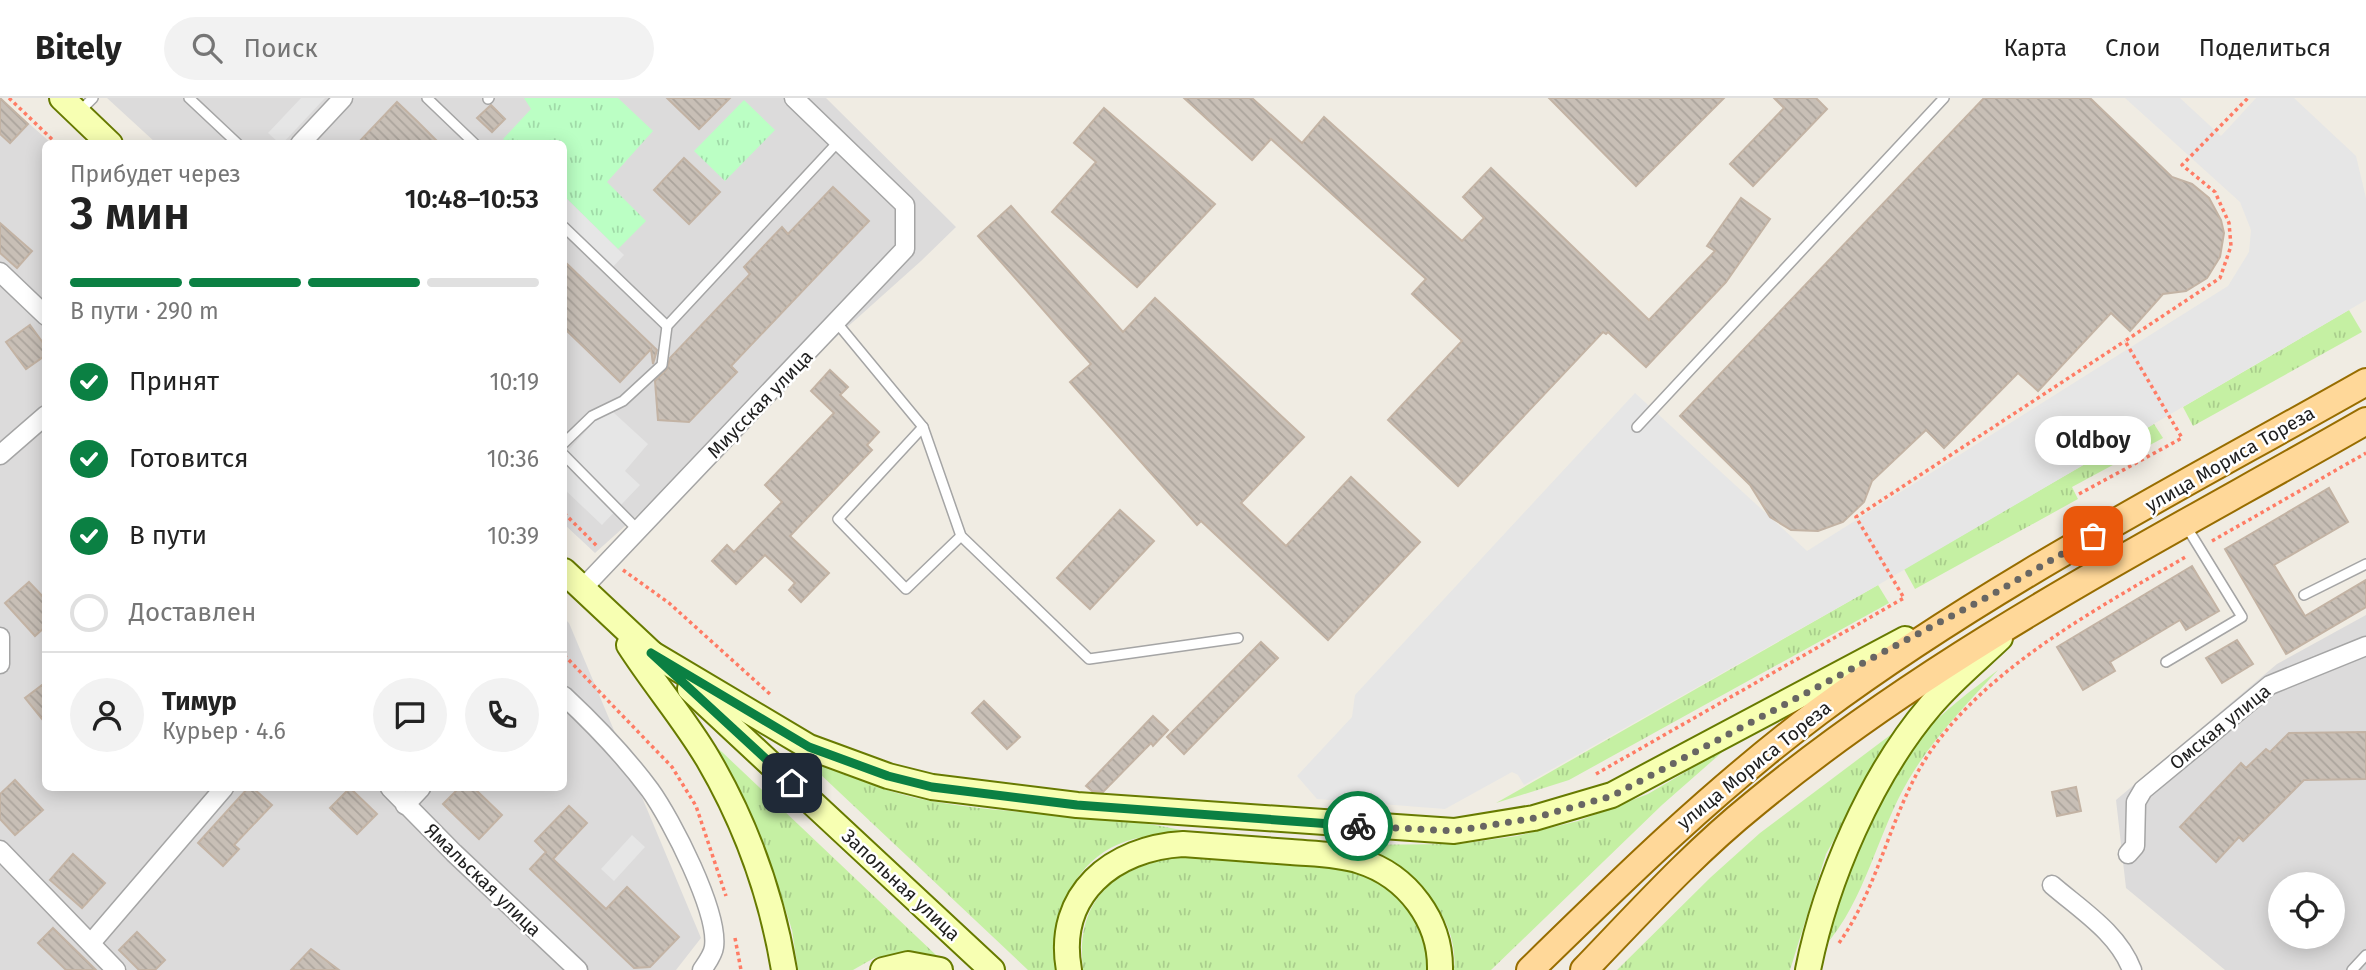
<!DOCTYPE html>
<html lang="ru">
<head>
<meta charset="utf-8">
<style>
	:root { --surface:#fff; --page:#f2f2f2; --text:#222; --muted:#767676; --line:#e0e0e0; --accent:#0b8043 }
	body { margin:0; font-family:"Fira Sans",sans-serif; background:var(--page); color:var(--text); height:100vh; display:flex; flex-direction:column; font-size:26px; white-space:nowrap }
	* { box-sizing:border-box; margin:0 }
	p { font-size:23px; color:var(--muted) }
	.icon { flex:none; width:38px; height:38px; fill:none; stroke:currentColor; stroke-width:2; stroke-linecap:round; stroke-linejoin:round }
	.map { position:relative; flex:1; overflow:hidden }
	.panel { position:absolute; left:42px; top:42px; width:525px; height:651px; display:flex; flex-direction:column; background:var(--surface); border-radius:10px; box-shadow:0 4px 18px #0003 }
	.panel>* { flex:none }
	.fabs { position:absolute; left:2268px; top:774px; display:grid; gap:14px }
	.fabs a { display:grid; place-items:center; width:77px; height:77px; border-radius:50%; background:var(--surface); box-shadow:0 4px 18px #0003; font-size:35px }
	.pin { position:absolute; display:grid; place-items:center; width:60px; height:60px; color:#fff; margin:-30px; border-radius:14px; box-shadow:0 4px 10px #0006 }
	.courier { position:absolute; display:grid; place-items:center; width:70px; height:70px; margin:-35px; border:5px solid #0b8043; border-radius:50%; background:#fff; color:#222; box-shadow:0 2px 9px #0007 }
	.bubble { position:absolute; height:49px; border-radius:24px; background:var(--surface); box-shadow:0 4px 18px #0003; font-size:23px; font-weight:600; line-height:49px; text-align:center }
	.summary em { font-style:normal; font-weight:600 }
	.summary div { display:flex; flex-direction:column-reverse }
	.summary { display:flex; align-items:center; justify-content:space-between; height:119px; padding:0 28px }
	h1 { font-size:46px; font-weight:600; line-height:52px }
	.bar { display:grid; grid-template-columns:repeat(4,1fr); gap:10px 7px; align-content:center; height:84px; padding:0 28px }
	.bar i { height:9px; border-radius:5px; background:var(--line) }
	.bar .on { background:var(--accent) }
	.bar p { grid-column:span 4 }
	.line { display:flex; align-items:center; gap:18px; padding:0 28px; border-top:2px solid var(--line) }
	.line div { flex:1 }
	.round { display:grid; place-items:center; flex:none; width:74px; height:74px; border-radius:37px; background:var(--page) }
	ol { padding:0 28px; list-style:none }
	li { display:flex; align-items:center; gap:21px; height:77px }
	li p { margin-inline-start:auto }
	li .icon { padding:7px; border-radius:50%; background:var(--accent); color:#fff; stroke-width:4 }
	li:last-child { color:var(--muted) }
	li i { width:38px; height:38px; border:4px solid var(--line); border-radius:50% }
	header { display:flex; align-items:center; gap:42px; box-sizing:border-box; height:98px; padding:0 35px; background:var(--surface); border-bottom:2px solid var(--line) }
	header strong { font-size:33px }
	nav { display:flex; gap:38px; margin-inline-start:auto; font-size:24px }
	.search { width:490px; height:63px; background:var(--page); display:flex; align-items:center; gap:18px; box-sizing:border-box; padding:0 24px; border-radius:38px; color:var(--muted); font-size:26px }
	.map>svg:first-child { display:block }
</style>
</head>
<body>
<header>
<strong>Bitely</strong>
<div class="search"><svg class="icon" aria-label="search" viewBox="0 0 24 24"><circle cx="10" cy="10" r="6"/><path d="M15 15l6 6"/></svg>Поиск</div>
<nav><a>Карта</a><a>Слои</a><a>Поделиться</a></nav>
</header>
<div class="map">
<svg width="2366" height="872" viewBox="0 0 2366 872">
	<defs>
		<pattern id="grass-tufts" width="24" height="20" patternUnits="userSpaceOnUse" patternTransform="scale(1.75)"><rect width="24" height="20" fill="#c5f0a3"/><path d="M3 7l-1-3M5 7V3M7 7l1-3M15 17l-1-3M17 17v-4M19 17l1-3" fill="none" stroke="#a9cd8c"/></pattern>
		<pattern id="park-tufts" width="24" height="20" patternUnits="userSpaceOnUse" patternTransform="scale(1.75)"><rect width="24" height="20" fill="#bbffc4"/><path d="M3 7l-1-3M5 7V3M7 7l1-3M15 17l-1-3M17 17v-4M19 17l1-3" fill="none" stroke="#a0daa8"/></pattern>
		<pattern id="building-back-hatch" width="6" height="6" patternUnits="userSpaceOnUse" patternTransform="scale(1.75)"><rect width="6" height="6" fill="#c8bfb6"/><path d="M-1 5l2 2M0 0l6 6M5-1l2 2" fill="none" stroke="#aba49c"/></pattern>
	</defs>
	<rect width="100%" height="100%" fill="#f0ece3"/>
	<g fill="#dcdbdb" fill-rule="evenodd">
		<path d="M0,0L51,45L46,46V690H564V520L569,525L701,840L676,872H0Z"/>
		<path d="M107,0H826L956,129L921,163L595,455L564,426V46L156,45Z"/>
		<path d="M2366,517V872H2225L2126,790L2116,702L2277,566ZM2280,786H2333V838H2280Z"/>
	</g>
	<g fill="url(#grass-tufts)">
		<path d="M2349,212L2362,234L2193,328L2183,309Z"/>
		<path d="M2154,326L2163,340L2072,389L2078,401L1915,491L1904,471Z"/>
		<path d="M1878,487L1889,505L1569,682L1496,705Z"/>
		<path d="M1998,572C1966,607 1933,640 1909,681C1877,735 1866,802 1824,849C1844,787 1880,691 1921,639C1942,613 1971,593 1998,572Z"/>
		<path d="M1893,635L1826,756L1790,872H1617L1711,779L1760,735Z"/>
		<path d="M716,649L722,654L936,857L907,853L874,860L853,872H798L792,832L774,775Z"/>
		<path d="M1728,649L1662,707L1491,872H1454C1461,811 1399,758 1345,747L1459,746L1517,738L1578,723L1648,696Z"/>
		<path d="M802,656C839,673 876,691 916,700C1004,719 1094,713 1181,732C1160,737 1140,737 1119,746C1071,766 1049,823 1056,872H1028L803,660Z"/>
		<path d="M1182,758C1214,760 1246,762 1278,765C1299,766 1322,765 1342,770C1391,782 1428,820 1427,872H1083C1075,799 1116,769 1182,758Z"/>
	</g>
	<g fill="url(#park-tufts)">
		<path d="M524,0H618L653,33L607,84L646,123L618,151L564,98V46L508,45L503,41L531,11Z"/>
		<path d="M744,2L775,32L725,83L694,53Z"/>
	</g>
	<g fill="#e6e6e6">
		<path d="M301,0H325L283,45H279L268,35Z"/>
		<path d="M2125,0H2180L2221,38L2256,0H2294L2356,58L2366,100V202L1878,487L1524,687L1518,677L1512,674L1445,711L1317,701L1297,678L1352,619L1355,597L1635,295L1807,453L2228,188L2249,154L2251,132L2240,104Z"/>
		<path d="M564,98L624,157L612,170L564,123Z"/>
		<path d="M613,314L648,346L625,373L640,387L602,427L564,391V357L596,322Z"/>
		<path d="M632,737L645,749L614,783L601,771Z"/>
	</g>
	<g fill="url(#building-back-hatch)" stroke="#c3b3a4" stroke-width="2">
		<path d="M0,0L28,26L10,45L0,36Z"/>
		<path d="M667,0H730L699,31Z"/>
		<path d="M1184,0H1252L1302,45L1324,19L1462,143L1484,120L1463,99L1491,70L1649,222L1715,153L1707,148L1741,100L1770,121L1726,184L1646,269L1608,234L1606,236L1603,234L1458,388L1388,322L1462,243L1412,196L1426,181L1271,41L1252,62Z"/>
		<path d="M1549,0H1724L1636,88Z"/>
		<path d="M1774,0H1816L1827,11L1753,88L1730,66L1784,10Z"/>
		<path d="M1984,0H2090L2172,79L2192,86L2209,100L2221,122L2224,135L2220,159L2207,180L2186,193L2163,196L2130,233L2111,215L2038,293L2018,275L1944,350L1926,332L1872,383L1864,404L1843,424L1818,433L1791,432L1770,419L1750,387L1680,318Z"/>
		<path d="M397,4L419,25L440,46H357Z"/>
		<path d="M491,7L505,21L492,34L477,20Z"/>
		<path d="M1104,10L1215,106L1137,189L1052,114L1096,64L1074,45Z"/>
		<path d="M684,60L720,94L689,126L654,92Z"/>
		<path d="M833,89L869,123L731,268L737,274L689,324L658,322L655,283L667,271L670,260L750,176L744,169L782,129L788,136Z"/>
		<path d="M1011,108L1123,234L1155,200L1304,339L1241,405L1286,448L1351,379L1420,444L1328,542L1201,423L1197,427L1070,284L1091,266L978,138Z"/>
		<path d="M0,125L32,153L17,170L0,155Z"/>
		<path d="M564,163L657,252L653,266L651,251L620,284L564,230Z"/>
		<path d="M30,227L46,249V257L26,271L6,244Z"/>
		<path d="M830,272L848,289L840,297L879,334L867,347L872,352L790,438L829,475L801,504L789,492L795,485L765,457L736,486L712,463L727,447L734,454L782,404L765,387L834,315L811,293Z"/>
		<path d="M2329,390L2348,424L2274,467L2305,518L2366,482V509L2286,556L2225,451Z"/>
		<path d="M1120,412L1154,443L1090,511L1057,480Z"/>
		<path d="M2192,468L2219,513L2186,532L2180,522L2110,564L2115,573L2083,592L2057,549Z"/>
		<path d="M29,484L46,502V528L35,538L5,505Z"/>
		<path d="M2237,542L2253,566L2222,585L2206,560Z"/>
		<path d="M1261,544L1278,560L1184,656L1167,639Z"/>
		<path d="M46,584V626L25,600Z"/>
		<path d="M984,603L1020,639L1007,651L972,615Z"/>
		<path d="M1153,618L1168,632L1153,648L1151,645L1103,694L1092,693L1086,688Z"/>
		<path d="M2366,634V681L2304,682L2243,743L2239,739L2216,764L2180,729L2241,665L2246,670L2266,651L2270,654L2289,635Z"/>
		<path d="M15,682L43,712L15,737L0,721V696Z"/>
		<path d="M2076,689L2081,713L2057,718L2052,694Z"/>
		<path d="M248,690H253L272,707L234,747L239,751L223,768L198,745Z"/>
		<path d="M350,690L377,716L357,736L330,710Z"/>
		<path d="M459,690H474L502,717L479,741L443,706Z"/>
		<path d="M569,708L587,725L553,761L606,811L627,789L679,839L650,869L634,870L530,771L546,754L535,743Z"/>
		<path d="M73,756L105,785L82,810L50,782Z"/>
		<path d="M53,830L96,872H66L38,845Z"/>
		<path d="M137,834L165,862L155,872H139L119,852Z"/>
		<path d="M311,851L339,872H291Z"/>
	</g>
	<g fill="none" stroke-linecap="round" stroke-linejoin="round">
		<defs>
			<g id="lane">
				<path d="M189,0L238,46"/>
				<path d="M427,0L475,46"/>
				<path d="M488,1L489,0"/>
				<path d="M79,14L93,0"/>
				<path d="M564,129L667,228"/>
				<path d="M837,225L923,329L961,438L1089,561L1238,540"/>
				<path d="M923,329L838,421L906,491L961,438"/>
				<path d="M1637,329L1944,0"/>
				<path d="M564,345L592,318L623,303L662,267L667,228L838,44"/>
				<path d="M564,357L639,433"/>
				<path d="M2304,497L2366,466"/>
				<path d="M2166,564L2242,519L2186,428"/>
				<path d="M2352,872L2366,857"/>
			</g>
			<g id="street">
				<path d="M300,46L343,0"/>
				<path d="M0,174L46,218"/>
				<path d="M0,357L46,317"/>
				<path d="M582,491L905,151V107L794,0"/>
				<path d="M0,539V566"/>
				<path d="M564,598C595,627 624,657 650,692C671,721 719,814 714,849C713,857 706,866 702,872"/>
				<path d="M390,690L454,755L578,872"/>
				<path d="M405,707L421,690"/>
				<path d="M0,752L116,872"/>
				<path d="M2128,756L2135,748L2136,704L2143,692L2270,587L2366,548"/>
				<path d="M2052,787C2081,812 2118,835 2132,872"/>
				<path d="M91,845L224,690"/>
			</g>
			<g id="secondary">
				<path d="M62,0L110,46"/>
				<path d="M564,473L661,564"/>
				<path d="M629,547C654,586 685,622 708,661C746,726 772,799 784,872"/>
				<path d="M651,555L809,649L888,678L932,689L1077,707L1454,733L1534,720L1612,697L1905,541"/>
				<path d="M690,591L992,872"/>
				<path d="M883,872L908,866L940,872"/>
				<path d="M1069,872C1055,796 1113,750 1183,746C1219,749 1255,751 1291,754C1314,756 1338,756 1360,763C1408,778 1441,823 1440,872"/>
				<path d="M1808,872C1826,782 1871,677 1931,607C1951,583 1977,562 2000,540"/>
			</g>
			<g id="primary">
				<path d="M1530,872C1623,781 1714,692 1818,614C1989,487 2181,389 2366,284"/>
				<path d="M1584,872C1639,815 1692,756 1754,706C1940,552 2157,443 2366,323"/>
			</g>
		</defs>
		<use href="#lane" stroke="#a5a5a5" stroke-width="12"/>
		<use href="#street" stroke="#a5a5a5" stroke-width="21"/>
		<use href="#secondary" stroke="#677a00" stroke-width="28"/>
		<use href="#primary" stroke="#986d00" stroke-width="30"/>
		<g stroke="#ff7c65" stroke-width="3.5" stroke-dasharray="3.5 3.5" stroke-linecap="butt">
			<path d="M9,0L57,46"/>
			<path d="M2079,396L2182,340L2125,243L2220,180L2231,148L2229,125L2215,94L2182,67L2248,0"/>
			<path d="M564,415L597,448"/>
			<path d="M2212,443L2366,355"/>
			<path d="M623,472L669,505L772,598"/>
			<path d="M564,557L672,669L696,708L726,798"/>
			<path d="M1596,676L1904,500L1856,419L2125,243"/>
			<path d="M735,840L741,872"/>
			<path d="M1839,845C1873,797 1886,738 1912,685C1963,581 2092,514 2187,458"/>
		</g>
		<use href="#lane" stroke="#fff" stroke-width="9"/>
		<use href="#street" stroke="#fff" stroke-width="18"/>
		<use href="#secondary" stroke="#f7ffb2" stroke-width="24"/>
		<use href="#primary" stroke="#ffd899" stroke-width="26"/>
	</g>
	<g fill="none" stroke-linecap="round" stroke-linejoin="round">
		<path stroke="#686663" stroke-width="7" stroke-dasharray="0 12.6" d="M1358,728L1454,733L1534,720L1612,698L1993,496L2093,438"/>
		<path stroke="#0b8043" stroke-width="9" d="M792,685L651,555L809,649L888,678L932,689L1077,707L1358,728"/>
	</g>
	<g text-anchor="middle" dominant-baseline="central" stroke-width="5" stroke-linejoin="round" paint-order="stroke">
		<g font-size="19" fill="#1e1e1e" stroke="#fff">
			<text transform="translate(760 306) rotate(-46)">Миусская улица</text>
			<text transform="translate(2230 361) rotate(-30)">улица Мориса Тореза</text>
			<text transform="translate(2220 629) rotate(-39)">Омская улица</text>
			<text transform="translate(1754 667) rotate(-39)">улица Мориса Тореза</text>
			<text transform="translate(483 782) rotate(44)">Ямальская улица</text>
			<text transform="translate(901 787) rotate(43)">Запольная улица</text>
		</g>
	</g>
</svg>
<div class="fabs">
<a><svg class="icon" aria-label="locate" viewBox="0 0 24 24"><circle cx="12" cy="12" r="6"/><path d="M12 2v4M12 18v4M2 12h4M18 12h4"/></svg></a>
</div>
<div class="pin" style="left:2093px;top:438px;background:#ea580c"><svg class="icon" aria-label="bag" viewBox="0 0 24 24"><path d="M5 8h14l-1 12H6zM9 8a3 3 0 0 1 6 0"/></svg></div>
<div class="pin" style="left:792px;top:685px;background:#1f2937"><svg class="icon" aria-label="home" viewBox="0 0 24 24"><path d="M3 11l9-7 9 7M6 9v11h12V9"/></svg></div>
<div class="courier" style="left:1358px;top:728px"><svg class="icon" aria-label="bike" viewBox="0 0 24 24"><circle cx="6" cy="16" r="4"/><circle cx="18" cy="16" r="4"/><path d="M6 16l4-8h5l3 8M10 8l3 8H6M13 5h3"/></svg></div>
<div class="bubble" style="left:2035px;top:318px;width:116px">Oldboy</div>
<section class="panel">
<div class="summary"><div><h1>3 мин</h1><p>Прибудет через</p></div><em>10:48–10:53</em></div>
<div class="bar"><i class="on"></i><i class="on"></i><i class="on"></i><i></i><p>В пути · 290 m</p></div>
<ol>
<li><svg class="icon" aria-label="check" viewBox="0 0 24 24"><path d="M5 12l5 5 9-10"/></svg>Принят<p>10:19</p></li>
<li><svg class="icon" aria-label="check" viewBox="0 0 24 24"><path d="M5 12l5 5 9-10"/></svg>Готовится<p>10:36</p></li>
<li><svg class="icon" aria-label="check" viewBox="0 0 24 24"><path d="M5 12l5 5 9-10"/></svg>В пути<p>10:39</p></li>
<li><i></i>Доставлен</li>
</ol>
<div class="line" style="height:126px"><a class="round"><svg class="icon" aria-label="person" viewBox="0 0 24 24"><circle cx="12" cy="8" r="4"/><path d="M4 21q1-7 8-7t8 7"/></svg></a><div><b>Тимур</b><p>Курьер · 4.6</p></div><a class="round"><svg class="icon" aria-label="chat" viewBox="0 0 24 24"><path d="M4 5h16v11H9l-5 4z"/></svg></a><a class="round"><svg class="icon" aria-label="phone" viewBox="0 0 24 24"><path d="M5 4h4l2 5-3 2q2 4 5 5l2-3 5 2v4C11 20 4 13 5 4z"/></svg></a></div>
</section>
</div>
</body>
</html>
